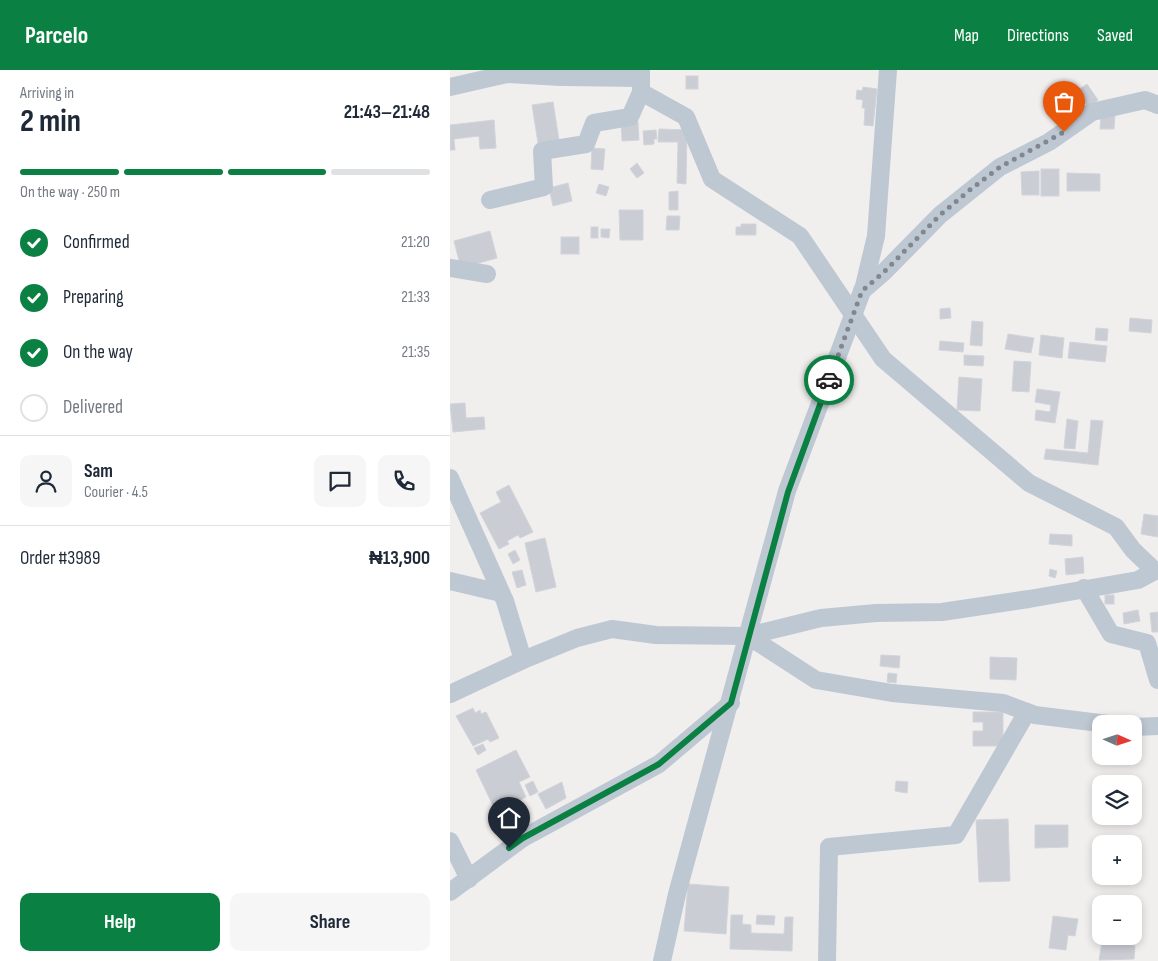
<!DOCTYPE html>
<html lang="en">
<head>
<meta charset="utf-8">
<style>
	:root { --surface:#fff; --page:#f6f6f7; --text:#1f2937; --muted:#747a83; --line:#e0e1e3; --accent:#0b8043 }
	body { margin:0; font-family:"Sofia Sans Condensed",sans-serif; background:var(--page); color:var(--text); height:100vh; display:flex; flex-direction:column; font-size:19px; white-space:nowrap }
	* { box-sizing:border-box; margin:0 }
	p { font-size:16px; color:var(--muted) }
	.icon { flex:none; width:28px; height:28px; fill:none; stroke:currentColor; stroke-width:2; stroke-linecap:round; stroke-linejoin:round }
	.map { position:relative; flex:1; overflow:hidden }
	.side { display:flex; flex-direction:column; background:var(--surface); width:450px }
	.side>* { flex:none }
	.needle { width:32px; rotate:93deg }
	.controls { position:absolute; left:642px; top:645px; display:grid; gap:10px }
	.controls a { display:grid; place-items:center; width:50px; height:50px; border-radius:10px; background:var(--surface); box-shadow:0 2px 8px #0003; font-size:25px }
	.pin { position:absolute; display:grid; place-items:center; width:42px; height:42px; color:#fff; margin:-51px -21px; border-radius:50% 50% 50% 0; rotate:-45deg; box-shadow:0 0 5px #0007 }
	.pin .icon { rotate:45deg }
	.courier { position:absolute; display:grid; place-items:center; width:50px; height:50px; margin:-25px; border:4px solid #0b8043; border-radius:50%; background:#fff; color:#222; box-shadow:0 1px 6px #0007 }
	.head em { font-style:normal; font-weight:700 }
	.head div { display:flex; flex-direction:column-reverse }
	.head { display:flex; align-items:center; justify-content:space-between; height:85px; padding:0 20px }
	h1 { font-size:32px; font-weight:700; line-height:38px }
	.bar { display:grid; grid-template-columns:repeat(4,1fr); gap:8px 5px; align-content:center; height:60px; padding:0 20px }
	.bar i { height:6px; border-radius:4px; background:var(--line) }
	.bar .current { background:var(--accent) }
	.bar p { grid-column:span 4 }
	.line { display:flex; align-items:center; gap:12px; padding:0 20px; border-top:1px solid var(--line) }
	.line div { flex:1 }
	.round { display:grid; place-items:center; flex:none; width:52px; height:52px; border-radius:10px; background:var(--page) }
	ol { padding:0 20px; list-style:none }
	li { display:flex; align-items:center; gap:15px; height:55px }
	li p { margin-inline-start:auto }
	li .icon { padding:5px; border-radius:50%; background:var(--accent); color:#fff; stroke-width:4 }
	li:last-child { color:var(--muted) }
	li i { width:28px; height:28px; border:2px solid var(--line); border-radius:50% }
	.primary-button { display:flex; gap:10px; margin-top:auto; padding:10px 20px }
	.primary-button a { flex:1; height:58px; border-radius:10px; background:var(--accent); color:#fff; font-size:20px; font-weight:700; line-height:58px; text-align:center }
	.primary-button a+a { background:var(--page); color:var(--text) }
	header { display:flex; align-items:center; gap:30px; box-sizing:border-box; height:70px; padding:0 25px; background:var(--accent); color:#fff }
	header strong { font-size:24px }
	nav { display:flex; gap:28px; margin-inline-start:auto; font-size:18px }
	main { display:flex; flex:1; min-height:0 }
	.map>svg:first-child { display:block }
</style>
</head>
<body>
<header>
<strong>Parcelo</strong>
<nav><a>Map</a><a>Directions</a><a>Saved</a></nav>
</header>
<main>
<section class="side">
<div class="head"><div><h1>2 min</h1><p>Arriving in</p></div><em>21:43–21:48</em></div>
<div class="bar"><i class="current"></i><i class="current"></i><i class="current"></i><i></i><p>On the way · 250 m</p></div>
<ol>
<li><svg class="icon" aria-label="check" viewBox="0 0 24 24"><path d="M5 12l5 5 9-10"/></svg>Confirmed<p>21:20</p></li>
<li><svg class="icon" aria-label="check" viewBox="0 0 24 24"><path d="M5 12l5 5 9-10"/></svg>Preparing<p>21:33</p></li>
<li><svg class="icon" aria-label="check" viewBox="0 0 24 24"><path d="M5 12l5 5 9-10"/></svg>On the way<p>21:35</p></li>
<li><i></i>Delivered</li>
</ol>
<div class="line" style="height:90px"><a class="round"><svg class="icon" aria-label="person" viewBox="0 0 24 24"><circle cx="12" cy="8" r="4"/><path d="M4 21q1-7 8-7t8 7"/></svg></a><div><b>Sam</b><p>Courier · 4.5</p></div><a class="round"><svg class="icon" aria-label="chat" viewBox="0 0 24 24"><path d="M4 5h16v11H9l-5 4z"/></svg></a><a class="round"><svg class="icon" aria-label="phone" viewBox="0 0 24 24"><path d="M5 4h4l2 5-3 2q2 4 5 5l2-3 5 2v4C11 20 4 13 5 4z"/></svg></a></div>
<div class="line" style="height:65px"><div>Order #3989</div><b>₦13,900</b></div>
<div class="primary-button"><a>Help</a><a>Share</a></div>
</section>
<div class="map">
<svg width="708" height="891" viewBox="0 0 708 891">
	<rect width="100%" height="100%" fill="#f1eeee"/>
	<g fill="#cacdd4" stroke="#d2d4db">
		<rect x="236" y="6" width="12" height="13"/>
		<path d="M637,14L648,30L638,37L627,21Z"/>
		<path d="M413,17L427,19L423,56L414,55L415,38H412L413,30L406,29L407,20L412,21Z"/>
		<path d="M103,32L109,70L88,73L82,35Z"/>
		<path d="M651,45H665L664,59H650Z"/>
		<path d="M44,50L46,78L30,79L29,66L4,69L5,80H0V55Z"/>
		<path d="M188,52L189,70L172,71L171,53Z"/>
		<path d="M209,59L237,60L236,114L227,113L228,72H208Z"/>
		<path d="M206,60L207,69H204V74L194,75L193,61Z"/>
		<path d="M142,78L155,79L153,100L141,99Z"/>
		<path d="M187,93L194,103L187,108L180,99Z"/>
		<rect x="591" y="99" width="18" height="27"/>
		<path d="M589,101V125H572L571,102Z"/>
		<path d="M617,103L650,104V121H617Z"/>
		<path d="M118,113L122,131L103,136L99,118Z"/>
		<path d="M149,114L159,117L156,126L146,123Z"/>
		<path d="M228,121V140H219V122Z"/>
		<path d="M169,140H193V170H170Z"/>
		<path d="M217,146H230L229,160H216Z"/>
		<path d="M291,154H306V165H286V157H291Z"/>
		<rect x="141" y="157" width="7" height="11"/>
		<path d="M151,159H160L159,168L151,167Z"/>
		<path d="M40,161L47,188L11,198L4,171Z"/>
		<rect x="111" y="167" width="18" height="17"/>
		<path d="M500,238L501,248L490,249V239Z"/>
		<path d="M680,248L702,250L701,263L679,261Z"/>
		<path d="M522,251L533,252L532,276L520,275Z"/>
		<path d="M646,258L658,259L657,271L645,270Z"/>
		<path d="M558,264L584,268L581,283L555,279Z"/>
		<path d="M591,265L614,268L612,288L589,285Z"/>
		<path d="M490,271L514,273L513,282L489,280Z"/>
		<path d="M620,272L657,276L655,292L618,288Z"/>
		<path d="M514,285L534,286L533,296L514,295Z"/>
		<path d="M564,291L581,292L579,322L562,321Z"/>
		<path d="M509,307L532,309L530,341L507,340Z"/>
		<path d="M587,319L610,322L605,353L585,350L586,340L600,342L601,335L585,332Z"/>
		<path d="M15,333L16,348L34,347L35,359L3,362L0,334Z"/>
		<path d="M617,349L628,351L625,379L614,378Z"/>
		<path d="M641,350L653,351L648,395L594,389L596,379L638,383Z"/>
		<path d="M59,415L83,462L70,468L68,465L57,471L59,474L49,479L30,443L51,432L46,422Z"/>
		<path d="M694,444L708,446V467L691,464Z"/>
		<path d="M600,464L622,465V476L599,474Z"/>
		<path d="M95,468L106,517L86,522L75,473Z"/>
		<path d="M65,480L70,490L63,494L58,484Z"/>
		<path d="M633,487L634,503L616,505L615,489Z"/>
		<path d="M600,499L607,501L605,508L599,506Z"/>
		<path d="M72,500L76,515L67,518L62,502Z"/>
		<rect x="655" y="525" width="9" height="9"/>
		<path d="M688,540L690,551L674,554L673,543Z"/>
		<path d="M708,542V562H702L700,543Z"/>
		<path d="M431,585L450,586L449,598L430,596Z"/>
		<path d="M540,587L567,588L566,610L540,609Z"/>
		<path d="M438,603L447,604L446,613L437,612Z"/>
		<path d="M23,638L25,643L30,640L31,644L36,642L49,668L40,672L38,669L23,676L6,646Z"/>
		<path d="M523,642H553V676H523V661H533V652H523Z"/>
		<path d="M33,674L36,680L28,685L24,678Z"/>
		<path d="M66,680L80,707L69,712L76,727L46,742L26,700Z"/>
		<path d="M83,711L88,722L80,726L75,715Z"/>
		<path d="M446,711L458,712L457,723L445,721Z"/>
		<path d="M112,712L116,728L96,739L88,724Z"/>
		<path d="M558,749L560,811L529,812L526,750Z"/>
		<path d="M585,755H618V777L585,778Z"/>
		<path d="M238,814L279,817L276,864L234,861Z"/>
		<path d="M281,845H293L292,854L301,855V863L334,864L335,847H343L342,881L280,879Z"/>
		<path d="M307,845L325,846L324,855L306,854Z"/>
		<path d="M603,846L628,849L625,866L618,865L616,880L599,878Z"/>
		<path d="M653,866H683L682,875L685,876L684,889L649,890Z"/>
	</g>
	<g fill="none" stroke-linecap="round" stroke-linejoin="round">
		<g stroke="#bec8d2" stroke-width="18">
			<path d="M191,8V22L236,47L262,109L350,166L433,289L579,413L666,457L683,480L705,501H708"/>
			<path d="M0,17L57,4L111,7L191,8V0"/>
			<path d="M40,130L94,117L92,81L136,74L144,53L180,47L191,22"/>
			<path d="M0,198L37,204"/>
			<path d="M412,221L434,202L490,145L550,97L599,72L642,42L695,30L708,35"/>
			<path d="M0,408L55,531L73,590L0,624"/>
			<path d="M0,511L51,523"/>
			<path d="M634,518L661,564L697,573L708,610"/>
			<path d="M298,566L366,610L442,623L553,633L585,645L658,654"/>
			<path d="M73,590L127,568L162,559L206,565L298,566L371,548L426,543L492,542L579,529L688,510L705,501"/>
			<path d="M684,657L708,656"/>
			<path d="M0,771L19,809"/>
			<path d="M0,822L73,768L209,694L281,633"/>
			<path d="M212,891L227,824L337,421L414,216L426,166L438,0"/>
			<path d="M377,891L379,777L506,765L577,642"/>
		</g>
	</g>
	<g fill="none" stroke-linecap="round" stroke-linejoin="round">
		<path stroke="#818790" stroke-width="5" stroke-dasharray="0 9" d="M379,310L412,221L434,202L490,145L521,119L550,97L614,62"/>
		<path stroke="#0b8043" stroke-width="6" d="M59,778L73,768L209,694L281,633L338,422L379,310"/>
	</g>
</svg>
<div class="controls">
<a><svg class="needle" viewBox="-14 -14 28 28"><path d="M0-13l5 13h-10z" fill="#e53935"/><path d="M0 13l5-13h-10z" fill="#747a83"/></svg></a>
<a><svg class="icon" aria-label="layers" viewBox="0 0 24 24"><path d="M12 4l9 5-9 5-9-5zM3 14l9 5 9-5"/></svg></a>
<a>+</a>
<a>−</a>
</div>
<div class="pin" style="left:614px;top:62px;background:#ea580c"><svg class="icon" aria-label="bag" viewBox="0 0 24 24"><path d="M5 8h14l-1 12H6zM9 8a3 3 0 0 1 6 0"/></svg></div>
<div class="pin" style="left:59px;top:778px;background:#1f2937"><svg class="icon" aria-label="home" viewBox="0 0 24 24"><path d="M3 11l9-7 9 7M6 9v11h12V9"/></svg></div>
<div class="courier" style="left:379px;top:310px"><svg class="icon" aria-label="car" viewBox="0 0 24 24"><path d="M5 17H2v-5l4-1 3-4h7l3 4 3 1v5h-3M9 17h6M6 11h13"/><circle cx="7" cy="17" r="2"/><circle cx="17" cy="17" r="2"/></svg></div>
</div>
</main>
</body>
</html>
